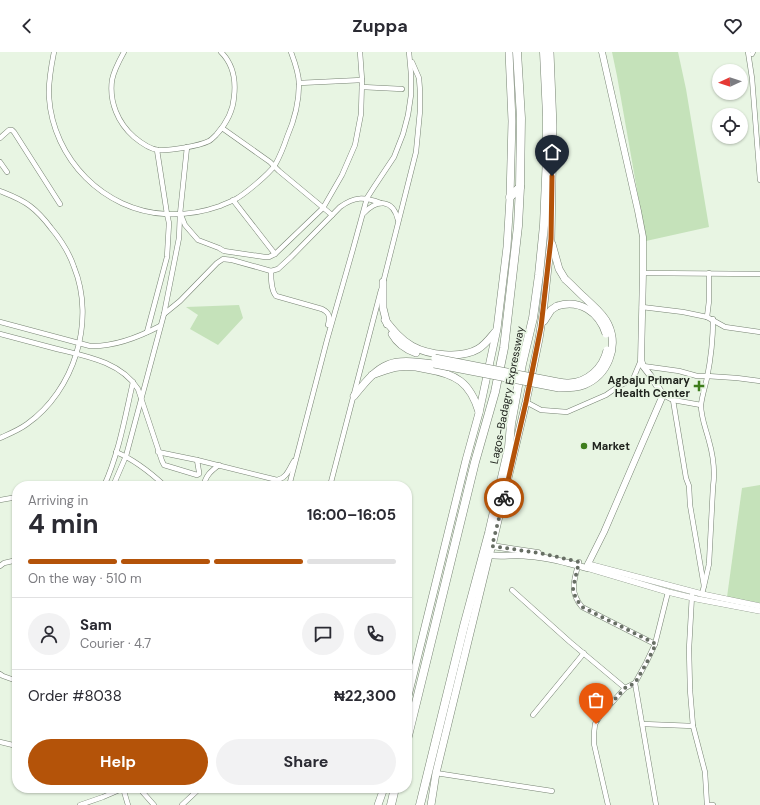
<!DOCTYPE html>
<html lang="en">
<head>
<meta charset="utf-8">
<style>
	:root { --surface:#fff; --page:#f2f2f3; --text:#2b2b33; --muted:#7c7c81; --line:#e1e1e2; --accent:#b45309 }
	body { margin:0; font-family:"DM Sans",sans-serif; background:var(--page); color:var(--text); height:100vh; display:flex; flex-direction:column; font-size:15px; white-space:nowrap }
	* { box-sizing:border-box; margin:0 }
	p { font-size:13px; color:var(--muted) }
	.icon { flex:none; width:22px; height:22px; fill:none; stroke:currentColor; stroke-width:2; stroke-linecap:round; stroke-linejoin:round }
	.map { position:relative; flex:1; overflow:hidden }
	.drawer { position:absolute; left:12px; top:429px; width:400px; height:312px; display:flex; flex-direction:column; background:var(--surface); border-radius:16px; box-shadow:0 1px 3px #0004 }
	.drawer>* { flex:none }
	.needle { width:26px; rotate:267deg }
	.buttons { position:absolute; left:712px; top:12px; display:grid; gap:8px }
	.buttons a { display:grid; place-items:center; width:36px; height:36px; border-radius:50%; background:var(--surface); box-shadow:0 1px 3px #0004; font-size:20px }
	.pin { position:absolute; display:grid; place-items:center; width:34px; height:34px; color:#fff; margin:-41px -17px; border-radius:50% 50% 50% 0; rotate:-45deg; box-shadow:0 0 4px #0007 }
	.pin .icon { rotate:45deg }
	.courier { position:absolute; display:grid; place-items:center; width:40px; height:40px; margin:-20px; border:3px solid #b45309; border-radius:50%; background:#fff; color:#222; box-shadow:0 1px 5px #0007 }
	.head em { font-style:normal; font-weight:700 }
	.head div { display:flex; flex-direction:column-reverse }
	.head { display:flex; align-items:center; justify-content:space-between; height:68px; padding:0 16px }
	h1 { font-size:26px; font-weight:700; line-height:30px }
	.bar { display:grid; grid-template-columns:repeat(4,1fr); gap:6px 4px; align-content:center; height:48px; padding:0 16px }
	.bar i { height:5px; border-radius:3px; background:var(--line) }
	.bar .on { background:var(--accent) }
	.bar p { grid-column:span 4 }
	.line { display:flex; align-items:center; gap:10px; padding:0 16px; border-top:1px solid var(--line) }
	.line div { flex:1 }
	.round { display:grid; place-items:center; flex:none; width:42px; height:42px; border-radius:21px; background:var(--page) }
	.primary-button { display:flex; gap:8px; margin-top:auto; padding:8px 16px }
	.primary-button a { flex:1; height:46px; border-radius:24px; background:var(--accent); color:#fff; font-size:16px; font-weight:700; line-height:46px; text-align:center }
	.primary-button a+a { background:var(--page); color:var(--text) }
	header { display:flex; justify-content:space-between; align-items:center; height:52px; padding:0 16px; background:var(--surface); font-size:18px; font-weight:700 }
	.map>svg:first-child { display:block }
</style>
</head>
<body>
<header><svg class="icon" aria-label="back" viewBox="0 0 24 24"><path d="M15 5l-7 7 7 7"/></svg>Zuppa<svg class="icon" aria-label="heart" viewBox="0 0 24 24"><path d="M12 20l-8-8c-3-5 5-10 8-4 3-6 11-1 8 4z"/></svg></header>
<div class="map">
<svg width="760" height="753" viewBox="0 0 760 753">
	<rect width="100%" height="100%" fill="#e8f5e3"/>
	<g fill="#c5e2ba">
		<path d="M612,0H678L686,37L709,175L646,189L617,24Z"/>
		<path d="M239,253L243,266L218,293L190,277L198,263L186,255Z"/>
		<path d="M760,433V551L727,545L742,436Z"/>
	</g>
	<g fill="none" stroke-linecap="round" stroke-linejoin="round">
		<defs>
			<g id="minor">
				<path d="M54,0C51,15 48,30 49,45C53,107 104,159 166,162C184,163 203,160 220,154C224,152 230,150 234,148C244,143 269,122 275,113C280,104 284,94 287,85C294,69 299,50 299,32C299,24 294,8 291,0"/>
				<path d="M124,0C119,9 114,18 112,28C109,50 118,71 134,85C140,90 150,97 158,98C169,99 199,94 209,89C211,88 214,85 216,83C226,72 233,60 234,45C236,29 233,12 221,0"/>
				<path d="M748,0L752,26L760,128"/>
				<path d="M752,2L753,0"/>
				<path d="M299,31L362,28"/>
				<path d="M362,35L402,37"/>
				<path d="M222,76L270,110L279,119L332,163"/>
				<path d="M0,86L9,78H12L14,80L60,152"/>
				<path d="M0,110L7,120"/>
				<path d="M0,139C10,143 21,147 30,154C38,160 45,168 51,176C61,188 69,200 74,215C96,269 74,339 27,372C19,378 9,382 0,386"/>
				<path d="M233,148L275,202"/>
				<path d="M364,161C377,147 393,147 398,168"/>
				<path d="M181,163L185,173L198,188L219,196L224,199L265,205H269L275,202L323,156L342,123L355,93L361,62L362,28L360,0"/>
				<path d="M271,219C271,227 271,238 276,244L322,257C330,261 330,265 328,273"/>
				<path d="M643,221L760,222"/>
				<path d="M383,231L416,100L420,59V39L419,26L412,10"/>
				<path d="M642,255L683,260L707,265L725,275L760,280"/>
				<path d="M164,262L180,249L217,211L223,207L232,208L271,219L278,217L291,205L340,155C355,144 364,145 381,151"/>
				<path d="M707,265L709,249V221"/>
				<path d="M0,270L90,294C115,295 139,285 160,274"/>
				<path d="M147,280L167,205L169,171L167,162L157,98"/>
				<path d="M0,282C19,287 38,292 57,297C86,304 121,310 138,337L162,409L164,413L197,423L199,422V420L197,408"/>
				<path d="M643,314L679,319L697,324H707L737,326L760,329"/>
				<path d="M663,343L673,348L701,353"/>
				<path d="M673,348L686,426L689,434L690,453L704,534L702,542"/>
				<path d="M526,350L541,358L567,360L606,343L619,334L633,327L641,308"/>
				<path d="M116,400C135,408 151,421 165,434"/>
				<path d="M158,400L197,408L277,428C287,426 289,417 294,409"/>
				<path d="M104,434C119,401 125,365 133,330"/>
				<path d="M113,434L126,404L164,262L179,186L180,162L187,95"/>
				<path d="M204,434C205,424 211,419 219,413"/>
				<path d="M289,434L327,288L353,197L367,146L374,135L394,105L403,82L408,63L411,43V22L409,0"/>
				<path d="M330,434L381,238"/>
				<path d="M0,448L17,445"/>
				<path d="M579,510C574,528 569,540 582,555L655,592"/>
				<path d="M0,514L4,511L17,508"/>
				<path d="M704,534L709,512L713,435C715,421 713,403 709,389C706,377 701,366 701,353C702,344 705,335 707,326C711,306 713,287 713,267"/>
				<path d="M512,538L570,590L625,636"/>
				<path d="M692,543L689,597L690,638L693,674L705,720L707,753"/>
				<path d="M0,622L3,624L17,629"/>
				<path d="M635,631L656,753"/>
				<path d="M533,663L584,601"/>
				<path d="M643,672L693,674"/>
				<path d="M0,690L17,694"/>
				<path d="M436,721L552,739"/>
				<path d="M123,736L128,753"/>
				<path d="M139,736L154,753"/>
				<path d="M80,753L103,745L124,736"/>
				<path d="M182,753L200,736"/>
				<path d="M608,753L594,692V681L595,672L600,664L625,636L635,631L646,611L655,592L668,540"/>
				<path d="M707,753H713"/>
			</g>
			<g id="tertiary">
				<path d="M588,512L702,542L760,554"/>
				<path d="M587,516L668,540L697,547L760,559"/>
			</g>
			<g id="secondary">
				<path d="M492,494L538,501"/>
				<path d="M489,503C502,505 516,502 529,504C549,505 568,511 587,516L588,512L604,480L663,343L650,323L643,314L641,308L643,221V185L638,159L602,0"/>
			</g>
			<g id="primary">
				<path d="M552,192L559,217L565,227"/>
				<path d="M383,230V256L387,272"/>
				<path d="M385,268C393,278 401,288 412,294C428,303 461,307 478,297C485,293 490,286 495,280"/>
				<path d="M544,269L551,258L557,254"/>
				<path d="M392,282C397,291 405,297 416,301"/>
				<path d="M372,323C381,320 389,316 399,315C408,314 417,315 426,317C456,322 470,330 479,360"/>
				<path d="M354,344C382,309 389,306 434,312"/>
				<path d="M407,648L466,408L479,361L497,277L507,195L510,145L512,69L509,0"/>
				<path d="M378,753L384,736"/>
				<path d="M431,753L436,721L489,503L492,494L526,350L539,287L543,261L551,187L553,74L550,0"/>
			</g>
			<g id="motorway">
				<path d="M510,145L520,135"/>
				<path d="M407,688L475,410L495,340L504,296L518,174L520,135L521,66L517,0"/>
				<path d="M391,753L395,736"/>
				<path d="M420,753L464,574L489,481L509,395L511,372L522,312L533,266L539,223L544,173L547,104V64L544,0"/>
			</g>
		</defs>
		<use href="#minor" stroke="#778373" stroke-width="5.5"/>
		<use href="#tertiary" stroke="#778373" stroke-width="6"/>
		<use href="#secondary" stroke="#778373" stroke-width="7"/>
		<use href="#primary" stroke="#778373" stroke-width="8"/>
		<use href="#motorway" stroke="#778373" stroke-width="9"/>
		<use href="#minor" stroke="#fff" stroke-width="4.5"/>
		<use href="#tertiary" stroke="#fff" stroke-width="5.5"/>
		<use href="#secondary" stroke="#fff" stroke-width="6"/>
		<use href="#primary" stroke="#fff" stroke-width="7"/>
		<use href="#motorway" stroke="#fff" stroke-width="8"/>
		<defs>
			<g id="primary-bridge">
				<path d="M557,254C580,247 599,260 606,282"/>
				<path d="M435,306L553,329C559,330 564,331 569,331C588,330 603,316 607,298"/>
				<path d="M434,312L559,336C568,336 576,336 584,333C608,323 619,295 608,272C603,261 593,254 585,246C578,240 572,233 565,227"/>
			</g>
		</defs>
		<use href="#primary-bridge" stroke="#778373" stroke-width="8" stroke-linecap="butt"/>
		<use href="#primary-bridge" stroke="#fff" stroke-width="7"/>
	</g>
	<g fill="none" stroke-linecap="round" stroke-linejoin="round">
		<path stroke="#676e64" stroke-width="4" stroke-dasharray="0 7.2" d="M504,446L492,494L545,502L579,510L573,536L574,542L579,551L582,555L656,592L646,612L635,631L625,636L600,664L596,672"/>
		<path stroke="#b45309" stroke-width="5" d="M504,446L526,350L541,275L551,187L552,124"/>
	</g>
	<g fill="#3e7d1c" stroke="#e8f5e3" stroke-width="1.5">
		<path d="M697 328h4v4h4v4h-4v4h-4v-4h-4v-4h4z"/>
		<circle cx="584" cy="394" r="4"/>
	</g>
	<g text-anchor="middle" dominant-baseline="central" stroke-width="3.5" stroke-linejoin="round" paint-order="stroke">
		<g font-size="11" font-weight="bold" fill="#21251f" stroke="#e8f5e3" text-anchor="end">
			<text x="690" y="328">Agbaju Primary<tspan x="690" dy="13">Health Center</tspan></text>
			<text x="592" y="394" text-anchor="start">Market</text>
		</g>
		<g font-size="11" fill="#21251f" stroke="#e8f5e3">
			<text transform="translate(507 343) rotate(-79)">Lagos-Badagry Expressway</text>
		</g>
	</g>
</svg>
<div class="buttons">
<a><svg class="needle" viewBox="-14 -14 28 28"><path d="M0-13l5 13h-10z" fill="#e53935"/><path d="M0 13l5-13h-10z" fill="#7c7c81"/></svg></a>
<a><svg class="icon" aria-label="locate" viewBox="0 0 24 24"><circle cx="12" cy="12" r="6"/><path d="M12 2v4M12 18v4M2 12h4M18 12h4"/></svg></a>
</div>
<div class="pin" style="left:596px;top:672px;background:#ea580c"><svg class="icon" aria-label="bag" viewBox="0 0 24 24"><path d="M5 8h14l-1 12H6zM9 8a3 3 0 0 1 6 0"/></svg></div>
<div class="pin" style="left:552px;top:124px;background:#1f2937"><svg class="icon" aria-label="home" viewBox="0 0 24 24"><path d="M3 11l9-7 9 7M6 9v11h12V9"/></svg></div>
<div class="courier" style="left:504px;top:446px"><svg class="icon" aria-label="bike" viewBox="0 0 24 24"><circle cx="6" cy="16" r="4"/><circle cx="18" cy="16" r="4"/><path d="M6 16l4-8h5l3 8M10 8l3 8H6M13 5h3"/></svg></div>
<section class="drawer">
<div class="head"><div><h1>4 min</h1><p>Arriving in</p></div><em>16:00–16:05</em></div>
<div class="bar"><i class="on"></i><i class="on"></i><i class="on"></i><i></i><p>On the way · 510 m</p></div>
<div class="line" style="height:72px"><a class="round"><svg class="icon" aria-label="person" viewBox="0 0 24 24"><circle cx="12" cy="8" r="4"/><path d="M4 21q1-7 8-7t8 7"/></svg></a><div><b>Sam</b><p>Courier · 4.7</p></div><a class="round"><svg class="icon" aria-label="chat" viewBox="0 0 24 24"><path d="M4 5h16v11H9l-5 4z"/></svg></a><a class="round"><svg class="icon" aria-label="phone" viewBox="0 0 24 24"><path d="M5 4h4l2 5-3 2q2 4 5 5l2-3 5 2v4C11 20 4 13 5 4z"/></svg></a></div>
<div class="line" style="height:52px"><div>Order #8038</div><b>₦22,300</b></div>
<div class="primary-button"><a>Help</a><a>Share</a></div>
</section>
</div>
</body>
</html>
